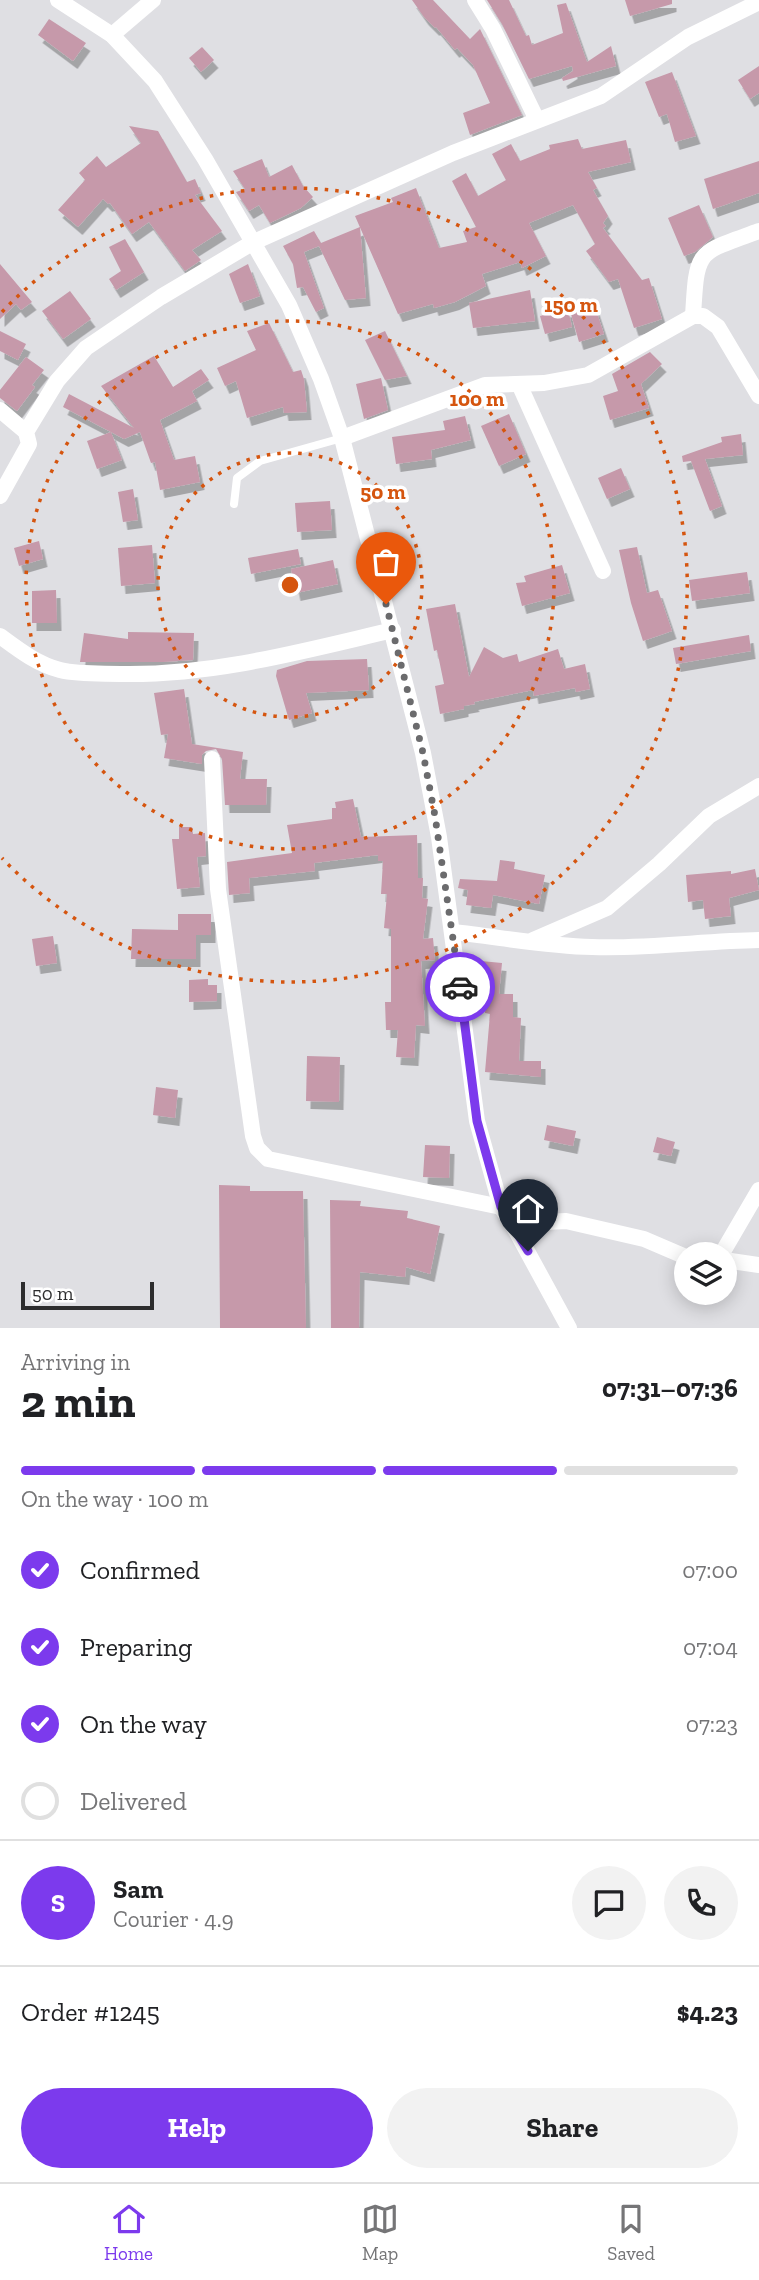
<!DOCTYPE html>
<html lang="en">
<head>
<meta charset="utf-8">
<style>
	:root { --surface:#fff; --page:#f2f2f2; --text:#202124; --muted:#757577; --line:#e0e0e0; --accent:#7c3aed }
	body { margin:0; font-family:"Zilla Slab",serif; background:var(--page); color:var(--text); height:100vh; display:flex; flex-direction:column; font-size:26px; white-space:nowrap }
	* { box-sizing:border-box; margin:0 }
	p { font-size:23px; color:var(--muted) }
	.icon { flex:none; width:38px; height:38px; fill:none; stroke:currentColor; stroke-width:2; stroke-linecap:round; stroke-linejoin:round }
	.map { position:relative; height:1328px; overflow:hidden }
	.sheet { display:flex; flex-direction:column; background:var(--surface); flex:1 }
	.sheet>* { flex:none }
	.fabs { position:absolute; left:674px; top:1242px; display:grid; gap:14px }
	.fabs a { display:grid; place-items:center; width:63px; height:63px; border-radius:50%; background:var(--surface); box-shadow:0 4px 18px #0003; font-size:35px }
	.scale { position:absolute; left:21px; bottom:18px; width:133px; box-sizing:border-box; padding-left:7px; border:4px solid #2d2d2e; border-top:0; font-size:19px; line-height:24px; white-space:nowrap; color:#2d2d2e; -webkit-text-stroke:5px #fff; paint-order:stroke }
	.pin { position:absolute; display:grid; place-items:center; width:60px; height:60px; color:#fff; margin:-72px -30px; border-radius:50% 50% 50% 0; rotate:-45deg; box-shadow:0 0 7px #0007 }
	.pin .icon { rotate:45deg }
	.courier { position:absolute; display:grid; place-items:center; width:70px; height:70px; margin:-35px; border:5px solid #7c3aed; border-radius:50%; background:#fff; color:#222; box-shadow:0 2px 9px #0007 }
	.head em { font-style:normal; font-weight:700 }
	.head div { display:flex; flex-direction:column-reverse }
	.head { display:flex; align-items:center; justify-content:space-between; height:119px; padding:0 21px }
	h1 { font-size:46px; font-weight:700; line-height:52px }
	.bar { display:grid; grid-template-columns:repeat(4,1fr); gap:10px 7px; align-content:center; height:84px; padding:0 21px }
	.bar i { height:9px; border-radius:5px; background:var(--line) }
	.bar .on { background:var(--accent) }
	.bar p { grid-column:span 4 }
	.line { display:flex; align-items:center; gap:18px; padding:0 21px; border-top:2px solid var(--line) }
	.line div { flex:1 }
	.round { display:grid; place-items:center; flex:none; width:74px; height:74px; border-radius:37px; background:var(--page) }
	ol { padding:0 21px; list-style:none }
	li { display:flex; align-items:center; gap:21px; height:77px }
	li p { margin-inline-start:auto }
	li .icon { padding:7px; border-radius:50%; background:var(--accent); color:#fff; stroke-width:4 }
	li:last-child { color:var(--muted) }
	li i { width:38px; height:38px; border:4px solid var(--line); border-radius:50% }
	.button { display:flex; gap:14px; margin-top:auto; padding:14px 21px }
	.button a { flex:1; height:80px; border-radius:42px; background:var(--accent); color:#fff; font-size:28px; font-weight:700; line-height:80px; text-align:center }
	.button a+a { background:var(--page); color:var(--text) }
	.tabs { display:flex; justify-content:space-around; align-items:center; height:98px; border-top:2px solid var(--line); background:var(--surface); font-size:19px; color:var(--muted) }
	.tabs a { display:grid; justify-items:center; gap:4px }
	.tabs .on { color:var(--accent) }
	.map>svg:first-child { display:block }
</style>
</head>
<body>
<div class="map">
<svg width="759" height="1328" viewBox="0 0 759 1328">
	<defs>
		<filter id="shadow"><feDropShadow dx="4.5" dy="8" stdDeviation="0" flood-color="#0004"/></filter>
	</defs>
	<rect width="100%" height="100%" fill="#dfdfe3"/>
	<g fill="#c699aa" filter="url(#shadow)">
		<path d="M412,0H433L470,39L480,29L522,115L470,135L463,113L490,103L473,65L457,48L455,50L436,27L435,28L424,17Z"/>
		<path d="M487,0H509L526,36L529,35L532,45L563,33L557,5L566,3L587,62L611,46L616,66L563,81L562,78L573,71L572,66L529,79L502,24Z"/>
		<path d="M625,0H672V4L630,16Z"/>
		<path d="M49,19L86,43L73,61L38,35Z"/>
		<path d="M202,47L214,60L201,72L189,58Z"/>
		<path d="M759,66V93L750,99L738,80Z"/>
		<path d="M672,72L696,136L675,142L667,114L659,117L645,82Z"/>
		<path d="M129,126L158,131L187,182L195,179L201,193L195,195L222,231L192,250L201,260L185,271L149,222L132,234L110,203L108,204L103,199L78,227L58,210L85,180L79,173L97,156L106,167L141,143Z"/>
		<path d="M578,139L582,149L626,140L631,162L588,172L597,188L593,190L608,216L603,223L606,226L603,228L642,280L649,278L662,319L634,328L618,279L609,282L586,251L595,244L573,205L529,223L546,256L522,268L520,262L482,274L486,286L455,302L434,308L433,304L398,314L355,216L393,202L391,198L416,188L439,248L467,242L463,231L476,227L452,181L466,173L478,196L506,180L492,154L511,144L520,161L550,149L549,145Z"/>
		<path d="M262,159L269,177L292,165L303,186L313,197L301,208L270,223L259,205L249,211L236,192L245,189L233,171Z"/>
		<path d="M759,161V193L713,209L704,179Z"/>
		<path d="M699,205L713,237L695,252L684,256L668,218Z"/>
		<path d="M360,227L366,298L345,300L319,246L304,252L324,308L316,312L303,287L297,288L293,264L283,246L314,231L321,243Z"/>
		<path d="M125,239L144,272L116,290L109,279L121,271L109,247Z"/>
		<path d="M0,264L32,302L21,310L16,304L0,319Z"/>
		<path d="M248,264L260,296L240,303L229,274Z"/>
		<path d="M530,290L535,321L473,328L469,303Z"/>
		<path d="M70,291L91,319L63,339L42,311Z"/>
		<path d="M595,307L604,334L579,342L571,314Z"/>
		<path d="M568,309L572,327L545,334L540,316Z"/>
		<path d="M269,323L293,372L301,370L304,379L307,412L284,413L283,407L247,418L236,381L225,386L217,368L256,350L247,331Z"/>
		<path d="M0,331L26,344L18,360L0,351Z"/>
		<path d="M385,331L407,376L385,380L365,340Z"/>
		<path d="M650,352L662,364L641,384L649,408L610,420L603,396L618,391L612,374Z"/>
		<path d="M154,356L173,387L201,369L209,380L192,391L197,401L160,420L174,460L195,456L200,482L160,490L155,462L151,463L140,432L124,439L111,432L122,460L97,469L87,441L111,432L63,407L69,394L134,428L101,386Z"/>
		<path d="M26,357L44,370L32,385L35,387L17,411L0,398V390Z"/>
		<path d="M381,378L388,410L364,419L356,384Z"/>
		<path d="M509,414L526,454L499,466L481,426Z"/>
		<path d="M465,416L471,440L431,450L432,459L396,464L392,437L445,430L443,421Z"/>
		<path d="M741,434L743,455L705,459L722,506L710,511L691,461L683,462L682,456L722,442L721,437Z"/>
		<path d="M621,468L630,489L607,499L598,478Z"/>
		<path d="M133,489L138,520L123,522L118,492Z"/>
		<path d="M330,501L332,530L297,532L295,503Z"/>
		<path d="M39,541L43,559L19,566L14,548Z"/>
		<path d="M152,545L155,583L121,586L118,548Z"/>
		<path d="M637,547L647,593L658,590L672,631L643,641L631,603L619,550Z"/>
		<path d="M298,549L301,564L251,574L248,558Z"/>
		<path d="M333,560L338,584L296,593L291,569Z"/>
		<path d="M562,565L570,593L522,606L516,583L526,582L524,576Z"/>
		<path d="M747,572L750,593L692,601L689,580Z"/>
		<path d="M56,590L57,623H32V591Z"/>
		<path d="M455,604L469,677L484,647L503,658L517,654L519,662L558,649L564,669L585,664L590,689L576,692L575,688L534,696L533,690L474,702L475,704L464,706V709L440,714L435,686L444,684L437,650L434,651L426,609Z"/>
		<path d="M128,632L194,633L193,660L163,662H80L84,633L128,639Z"/>
		<path d="M749,635L751,651L676,664L673,648Z"/>
		<path d="M367,659L369,690L306,693L312,713L289,720L276,676L277,670L307,661Z"/>
		<path d="M184,689L192,744L243,752L240,779H267L266,805H225L222,759L216,749L206,751L202,755V764L164,758L168,734L161,735L154,693Z"/>
		<path d="M353,799L361,837L417,835L418,878H423L422,898L428,899L423,939L433,938L435,960L421,961L425,1026L416,1025L414,1058L396,1057L398,1030H386L385,1002H391V929L384,928L387,894H381L383,861H378V855L314,863L315,871L249,878L250,893L229,895L227,862L292,853L287,825L332,819V808H336L335,802Z"/>
		<path d="M179,827H192L193,834L205,833L206,856L197,857L200,887L177,889L172,839H179Z"/>
		<path d="M500,860L515,862L514,869L545,875L539,904L493,895L491,908L466,905L468,890L458,888L460,879L497,881Z"/>
		<path d="M755,869L759,890L729,898L731,916L705,919L703,900L688,902L686,875L731,871V874Z"/>
		<path d="M178,914H211V935H196V959H131L132,929L178,930Z"/>
		<path d="M53,936L57,963L36,966L32,939Z"/>
		<path d="M481,961L502,963L499,994H513V1017L521,1018L519,1061H541V1077L485,1072L490,1014L485,1013L487,986L478,985Z"/>
		<path d="M208,979V985H217V1001L189,1002V980Z"/>
		<path d="M307,1056L340,1057L339,1102L306,1101Z"/>
		<path d="M156,1087L178,1090L175,1118L153,1115Z"/>
		<path d="M547,1125L576,1131L573,1146L544,1140Z"/>
		<path d="M657,1137L675,1142L671,1156L653,1152Z"/>
		<path d="M425,1145L450,1146L449,1178L423,1177Z"/>
		<path d="M219,1185L250,1186V1191H303L306,1328H220Z"/>
		<path d="M330,1200L361,1201L360,1206L408,1211L407,1218L440,1226L430,1274L406,1267L405,1277L360,1272L359,1328H331Z"/>
	</g>
	<g fill="none" stroke-linecap="round" stroke-linejoin="round">
		<path stroke="#fff" stroke-width="8" d="M234,504L237,478L260,461L342,438"/>
		<g stroke="#fff" stroke-width="16">
			<path d="M58,0L112,35L155,81L205,159L289,305L321,379L342,438L423,753L439,837L477,1121L501,1207L515,1229L569,1328"/>
			<path d="M475,0L493,29L537,120"/>
			<path d="M112,35L153,0"/>
			<path d="M693,316C697,248 696,254 759,231"/>
			<path d="M519,384L603,571"/>
			<path d="M0,410L26,432"/>
			<path d="M342,438L485,385L544,383L588,375L693,316H703L718,327L759,396"/>
			<path d="M0,496L29,444L26,432L57,381L86,348L161,297L252,243L453,153L601,96L688,37L759,2"/>
			<path d="M0,636C19,650 37,664 60,670C81,675 103,673 124,674C216,675 303,651 393,630"/>
			<path d="M212,759L218,889L253,1136L257,1148L268,1159L501,1207"/>
			<path d="M453,932C499,937 546,946 592,947C648,949 703,941 759,940"/>
			<path d="M533,940L607,908L659,864L709,816L759,786"/>
			<path d="M515,1229L526,1223L566,1221L644,1239L686,1257"/>
			<path d="M721,1255L759,1190"/>
			<path d="M724,1260L759,1265"/>
		</g>
	</g>
	<g fill="none" stroke-linecap="round" stroke-linejoin="round">
		<path stroke="#6b6b6d" stroke-width="7" stroke-dasharray="0 12.6" d="M386,604L423,753L435,816L460,987"/>
		<path stroke="#7c3aed" stroke-width="9" d="M460,987L477,1121L501,1207L528,1251"/>
	</g>
	<g fill="none" stroke="#d5550f" stroke-width="3.5" stroke-dasharray="3.5 7">
		<circle cx="290" cy="585" r="132"/>
		<circle cx="290" cy="585" r="264"/>
		<path d="M2 312A397 397 0 1 1 2 858"/>
	</g>
	<circle cx="290" cy="585" r="10" fill="#d5550f" stroke="#fff" stroke-width="3.5"/>
	<g font-size="21" text-anchor="middle" font-weight="bold" fill="#d5550f" stroke="#fff" stroke-width="7" stroke-linejoin="round" paint-order="stroke">
		<text x="571" y="312">150 m</text>
		<text x="477" y="406">100 m</text>
		<text x="383" y="499">50 m</text>
	</g>
</svg>
<div class="fabs">
<a><svg class="icon" aria-label="layers" viewBox="0 0 24 24"><path d="M12 4l9 5-9 5-9-5zM3 14l9 5 9-5"/></svg></a>
</div>
<div class="scale">50 m</div>
<div class="pin" style="left:386px;top:604px;background:#ea580c"><svg class="icon" aria-label="bag" viewBox="0 0 24 24"><path d="M5 8h14l-1 12H6zM9 8a3 3 0 0 1 6 0"/></svg></div>
<div class="pin" style="left:528px;top:1251px;background:#1f2937"><svg class="icon" aria-label="home" viewBox="0 0 24 24"><path d="M3 11l9-7 9 7M6 9v11h12V9"/></svg></div>
<div class="courier" style="left:460px;top:987px"><svg class="icon" aria-label="car" viewBox="0 0 24 24"><path d="M5 17H2v-5l4-1 3-4h7l3 4 3 1v5h-3M9 17h6M6 11h13"/><circle cx="7" cy="17" r="2"/><circle cx="17" cy="17" r="2"/></svg></div>
</div>
<section class="sheet">
<div class="head"><div><h1>2 min</h1><p>Arriving in</p></div><em>07:31–07:36</em></div>
<div class="bar"><i class="on"></i><i class="on"></i><i class="on"></i><i></i><p>On the way · 100 m</p></div>
<ol>
<li><svg class="icon" aria-label="check" viewBox="0 0 24 24"><path d="M5 12l5 5 9-10"/></svg>Confirmed<p>07:00</p></li>
<li><svg class="icon" aria-label="check" viewBox="0 0 24 24"><path d="M5 12l5 5 9-10"/></svg>Preparing<p>07:04</p></li>
<li><svg class="icon" aria-label="check" viewBox="0 0 24 24"><path d="M5 12l5 5 9-10"/></svg>On the way<p>07:23</p></li>
<li><i></i>Delivered</li>
</ol>
<div class="line" style="height:126px"><b class="round" style="background:var(--accent);color:#fff">S</b><div><b>Sam</b><p>Courier · 4.9</p></div><a class="round"><svg class="icon" aria-label="chat" viewBox="0 0 24 24"><path d="M4 5h16v11H9l-5 4z"/></svg></a><a class="round"><svg class="icon" aria-label="phone" viewBox="0 0 24 24"><path d="M5 4h4l2 5-3 2q2 4 5 5l2-3 5 2v4C11 20 4 13 5 4z"/></svg></a></div>
<div class="line" style="height:91px"><div>Order #1245</div><b>$4.23</b></div>
<div class="button"><a>Help</a><a>Share</a></div>
</section>
<nav class="tabs">
<a class="on"><svg class="icon" aria-label="home" viewBox="0 0 24 24"><path d="M3 11l9-7 9 7M6 9v11h12V9"/></svg>Home</a>
<a><svg class="icon" aria-label="map" viewBox="0 0 24 24"><path d="M3 6l6-2 6 2 6-2v14l-6 2-6-2-6 2zM9 4v14M15 6v14"/></svg>Map</a>
<a><svg class="icon" aria-label="saved" viewBox="0 0 24 24"><path d="M7 4h10v16l-5-4-5 4z"/></svg>Saved</a>
</nav>
</body>
</html>
